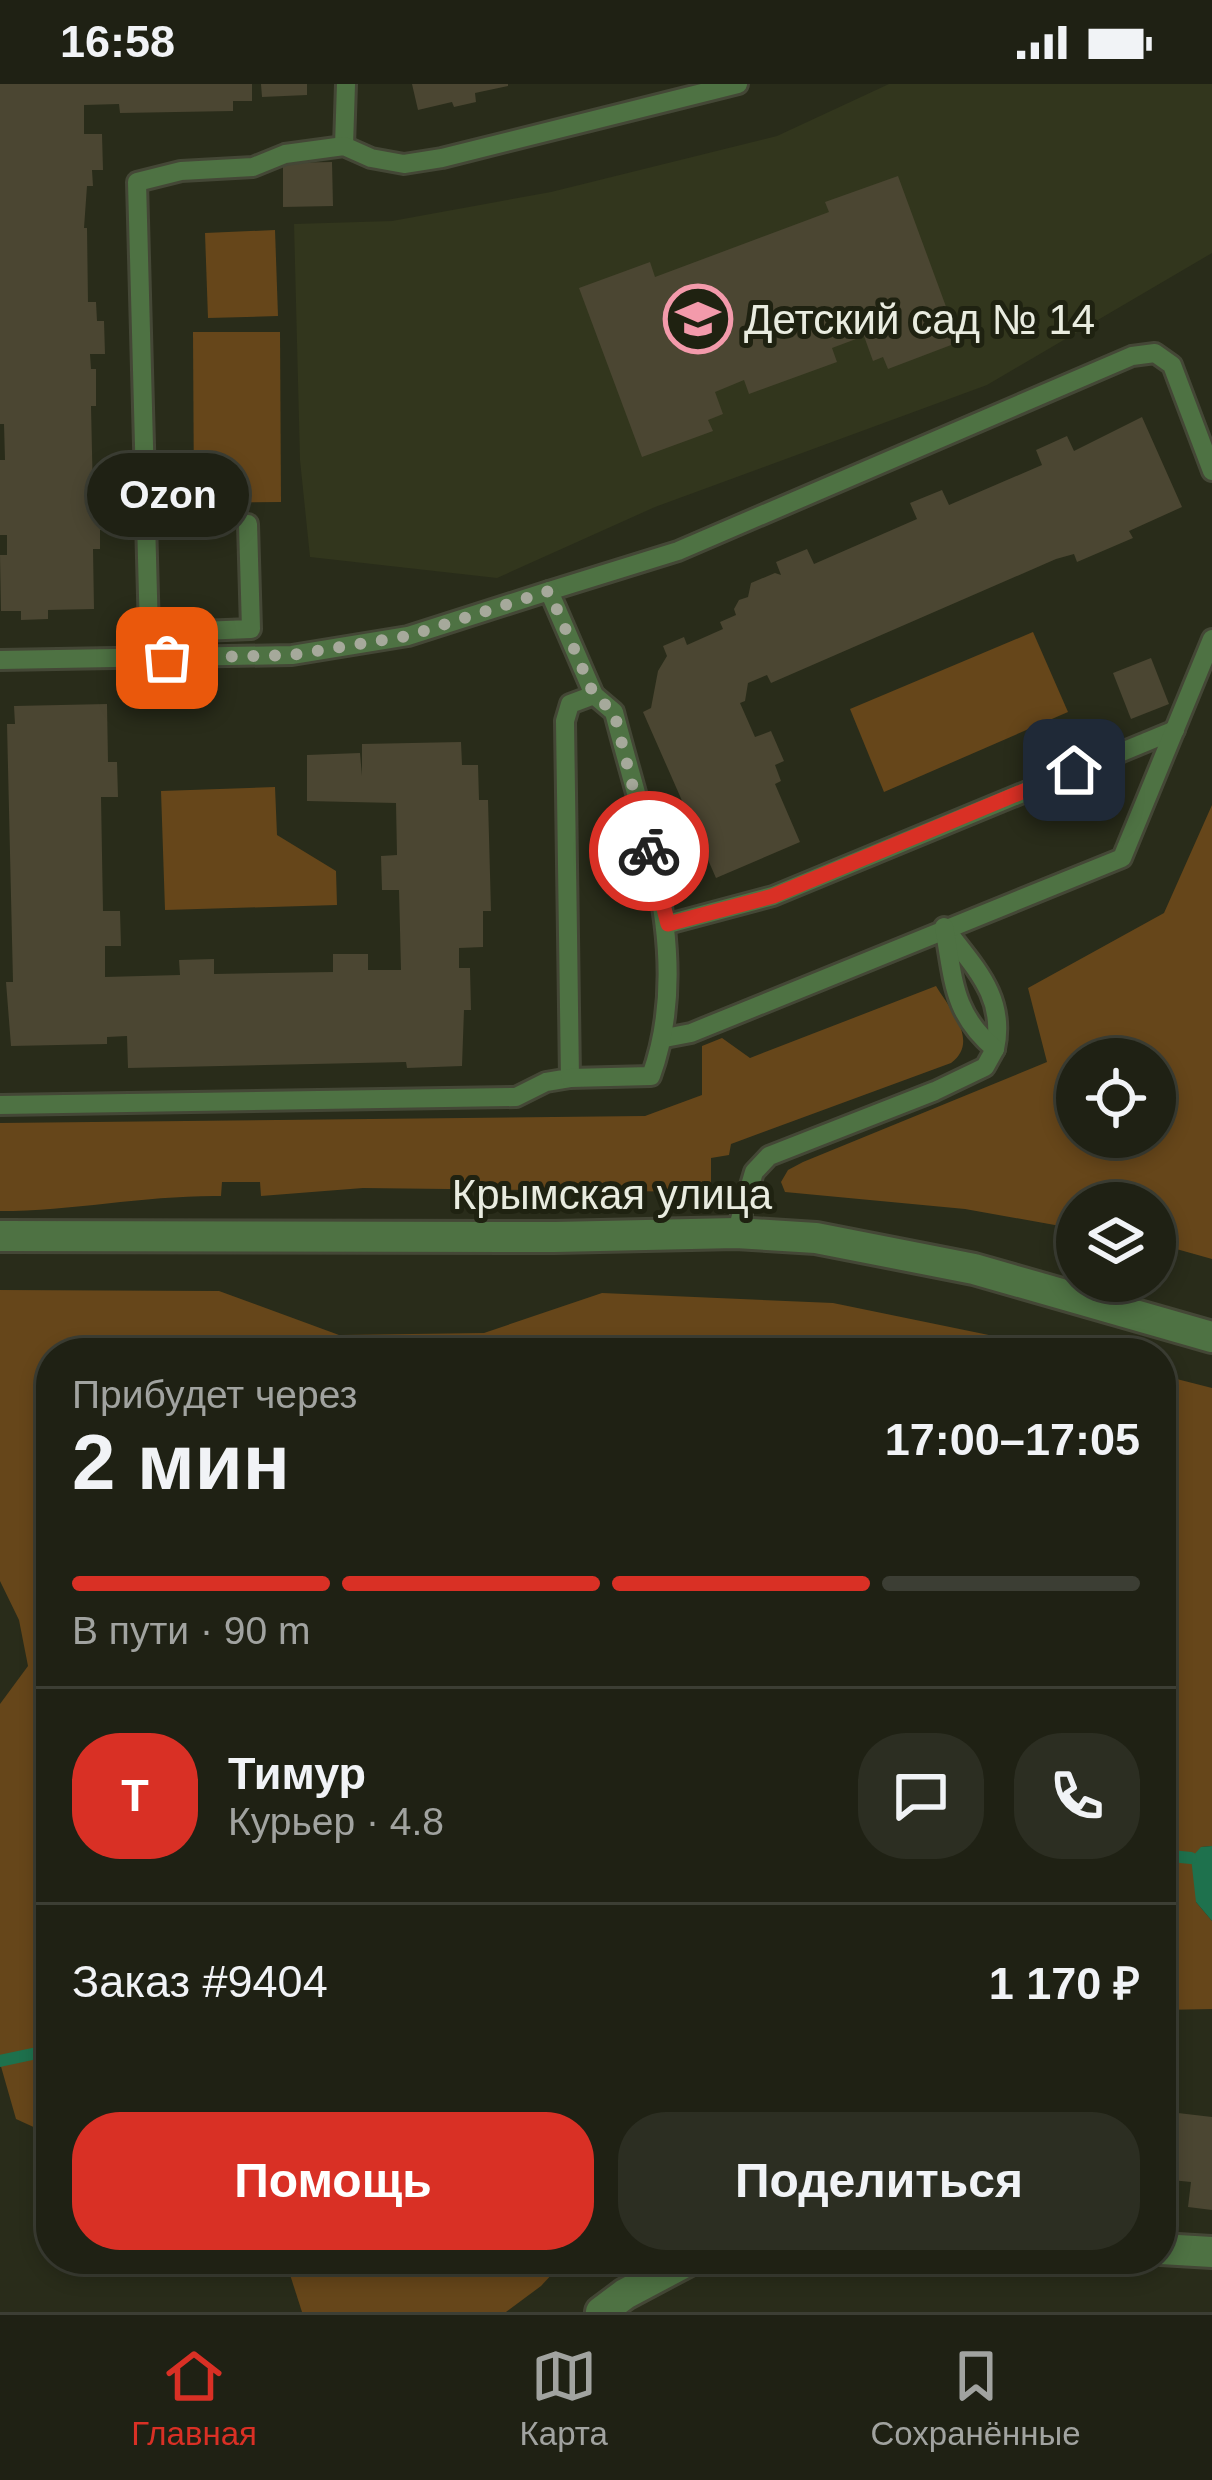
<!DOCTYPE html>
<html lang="ru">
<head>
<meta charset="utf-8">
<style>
	:root { --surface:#1f2114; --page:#2c2e22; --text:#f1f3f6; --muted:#a1a3a0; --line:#3c3e34; --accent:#d93025 }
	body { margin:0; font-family:Arial,sans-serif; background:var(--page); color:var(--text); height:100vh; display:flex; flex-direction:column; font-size:45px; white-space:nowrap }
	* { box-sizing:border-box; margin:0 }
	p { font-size:39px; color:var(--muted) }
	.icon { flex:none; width:66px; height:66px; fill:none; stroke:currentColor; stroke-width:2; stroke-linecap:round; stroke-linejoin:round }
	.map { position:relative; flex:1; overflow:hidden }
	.drawer { position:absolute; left:36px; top:1254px; width:1140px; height:936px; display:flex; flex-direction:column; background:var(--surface); border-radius:48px; box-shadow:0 6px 18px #0003,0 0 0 3px var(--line) }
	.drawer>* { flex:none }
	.fabs { position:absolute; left:1056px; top:954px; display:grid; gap:24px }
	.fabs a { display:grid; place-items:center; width:120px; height:120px; border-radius:50%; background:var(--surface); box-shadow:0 6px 18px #0003,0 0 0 3px var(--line); font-size:60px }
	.pin { position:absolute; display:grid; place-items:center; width:102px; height:102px; color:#fff; margin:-51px; border-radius:24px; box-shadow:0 6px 18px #0006 }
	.courier { position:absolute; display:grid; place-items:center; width:120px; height:120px; margin:-60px; border:9px solid #d93025; border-radius:50%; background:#fff; color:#222; box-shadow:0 3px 15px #0007 }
	.bubble { position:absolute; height:84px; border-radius:42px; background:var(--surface); box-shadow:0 6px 18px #0003,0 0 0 3px var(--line); font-size:39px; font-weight:600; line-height:84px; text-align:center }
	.overview em { font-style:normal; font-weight:600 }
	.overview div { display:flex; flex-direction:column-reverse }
	.overview { display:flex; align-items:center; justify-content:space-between; height:204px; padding:0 36px }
	h1 { font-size:78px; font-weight:600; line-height:90px }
	.bar { display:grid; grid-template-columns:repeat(4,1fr); gap:18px 12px; align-content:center; height:144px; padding:0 36px }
	.bar i { height:15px; border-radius:9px; background:var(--line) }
	.bar .current { background:var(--accent) }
	.bar p { grid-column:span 4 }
	.line { display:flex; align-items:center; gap:30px; padding:0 36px; border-top:3px solid var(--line) }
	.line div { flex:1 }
	.round { display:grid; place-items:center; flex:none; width:126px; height:126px; border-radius:48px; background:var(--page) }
	.button { display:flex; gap:24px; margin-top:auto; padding:24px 36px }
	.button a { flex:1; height:138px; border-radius:48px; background:var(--accent); color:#fff; font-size:48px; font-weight:600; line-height:138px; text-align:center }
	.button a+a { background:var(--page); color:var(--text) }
	.status { display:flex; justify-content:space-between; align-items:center; height:84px; padding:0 60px; background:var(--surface); direction:ltr }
	.status svg { height:33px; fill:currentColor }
	.tabs { display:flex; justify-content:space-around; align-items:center; height:168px; border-top:3px solid var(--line); background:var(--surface); font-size:33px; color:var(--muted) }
	.tabs a { display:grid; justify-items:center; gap:6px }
	.tabs .current { color:var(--accent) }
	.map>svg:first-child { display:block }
</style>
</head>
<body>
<div class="status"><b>16:58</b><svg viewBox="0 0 49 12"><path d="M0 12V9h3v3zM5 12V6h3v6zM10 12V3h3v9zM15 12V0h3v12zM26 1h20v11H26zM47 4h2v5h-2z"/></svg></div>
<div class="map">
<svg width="1212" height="2228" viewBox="0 0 1212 2228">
	<rect width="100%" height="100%" fill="#292c1a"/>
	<path fill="#32361d" d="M889,0H1212V169L987,301L655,423L497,494L310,473L300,376L294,140L392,137L551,108L777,52Z"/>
	<g fill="#66461a" fill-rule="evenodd">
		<path d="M275,146L278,232L208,234L205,149Z"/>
		<path d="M193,248H280L281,418L194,419Z"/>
		<path d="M1033,548L1068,628L884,708L850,625Z"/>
		<path d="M275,703L277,751L336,787L337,821L165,826L161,707Z"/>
		<path d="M1212,721V1175L1155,1159V1119H1077V1145L965,1125L785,1108L781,1098L788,1086L803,1078L1047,978L1028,904L1164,829ZM1077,975H1155V1053H1077Z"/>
		<path d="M936,902C950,925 980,958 951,979L731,1060L729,1071L711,1074V1108L363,1104L261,1112L260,1098H222L221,1112C147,1111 74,1127 0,1127V1039L645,1032L702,1011V962L722,954L750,974Z"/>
		<path d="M0,1206L219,1207L339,1251L484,1249L602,1209L833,1219L1076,1269H51V2051L16,2035L0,1979V1620L28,1582L19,1536L0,1497Z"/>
		<path d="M1161,1291L1212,1304V1762L1201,1763L1196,1818L1212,1837V1925L1161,1926Z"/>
		<path d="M285,2175H566L541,2202L506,2228H302Z"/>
	</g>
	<path fill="#1e714d" d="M1212,1762V1837L1196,1818L1191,1774L1201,1763Z"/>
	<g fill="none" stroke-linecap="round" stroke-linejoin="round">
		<g stroke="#1e714d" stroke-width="12">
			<path d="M1161,1771L1191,1774"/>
			<path d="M0,1977L51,1966"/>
		</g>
	</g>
	<g fill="#4b4632">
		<path d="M0,0H252V17H233V27L120,29L119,20L84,21V50H102L103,86H92L93,102H87L84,144H87L88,218H96L97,237H104L105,270H90L91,285H96V322H91L93,413H109V446H100V465H93L94,525L48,526V535L21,536V527H1L0,471H7V451H0V376H5L4,340H0Z"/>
		<path d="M261,0H307V11L262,13Z"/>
		<path d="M412,0H508V2L475,9L476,18L454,23L452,18L418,26Z"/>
		<path d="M332,78L333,122L283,123V79Z"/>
		<path d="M898,92L959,258L888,285L883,273L873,277L864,252L832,264L837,278L749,310L744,296L715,308L723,330L708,336L713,347L642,373L579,204L650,178L655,193L829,128L825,118Z"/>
		<path d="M1142,333L1182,423L1129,447L1133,454L1077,478L1074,470L1056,475L771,599L767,591L748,599L745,617L740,619L755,653L771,647L784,677L775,681L781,697L775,700L800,758L716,794L643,628L651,624L658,587L667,572L663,562L684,553L687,561L723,545L720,538L736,531L734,525L739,516L748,513L751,499L775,489L781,491L776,478L807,465L814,480L917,435L910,419L942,406L949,421L1042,381L1036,366L1067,352L1074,367Z"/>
		<path d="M1151,574L1169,620L1131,635L1113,589Z"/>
		<path d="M107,620L108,678H117L118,713H101L103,827H120L121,862H105V893L180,891L179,876L214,875V890L333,888V870H368V886H401L399,806H382L381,772L397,771L396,719L307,717V671L360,669L362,692V660L461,658L462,681H478L479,716H488L491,827H483V863L459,864V884H470L471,926H464L462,982L407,984L406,978L128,984L127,952L107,953V960L11,962L6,898H13L7,640H15L14,622Z"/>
		<path d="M1161,2027L1212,2033V2126L1188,2123L1191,2098L1161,2095Z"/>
	</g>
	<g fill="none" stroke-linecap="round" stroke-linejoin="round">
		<defs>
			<g id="service">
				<path d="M344,62L346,0"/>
				<path d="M248,440L251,545L149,549L137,98L181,87L253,83L285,70L344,62L371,74L404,80L442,74L738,0"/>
				<path d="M549,507L678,467L1132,272L1155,269L1172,281L1212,387"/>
				<path d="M0,576L292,571L408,552L549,507L594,611L570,620L565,637L570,994L546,998L516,1013L0,1021"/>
				<path d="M668,840L773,812L1175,646"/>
				<path d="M947,847C976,885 1006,914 995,965"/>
				<path d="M665,954L691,949L1122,774L1212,555"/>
				<path d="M570,994L651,992C694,873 644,746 614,628L594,611"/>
				<path d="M736,1149L754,1088L769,1072L935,1007L985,983L995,965C952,929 954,896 944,843"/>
			</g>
			<g id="minor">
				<path d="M1161,2165L1212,2168"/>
				<path d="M601,2228L625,2210L691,2175"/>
			</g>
			<path id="tertiary" d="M0,1152L555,1153L736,1149L816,1154L974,1185L1212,1253"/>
		</defs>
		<use href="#service" stroke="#444736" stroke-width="24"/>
		<use href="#minor" stroke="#444736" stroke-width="36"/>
		<use href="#tertiary" stroke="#444736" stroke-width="36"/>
		<use href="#service" stroke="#4e7243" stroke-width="18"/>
		<use href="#minor" stroke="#4e7243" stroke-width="30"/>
		<use href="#tertiary" stroke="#4e7243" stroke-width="30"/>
	</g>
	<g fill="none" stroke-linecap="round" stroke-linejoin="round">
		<path stroke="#a6a99b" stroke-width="12" stroke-dasharray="0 21.6" d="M167,574L292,571L408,552L549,507L594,611L614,628L649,767"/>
		<path stroke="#d93025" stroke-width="15" d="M649,767L668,840L773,812L1074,686"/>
	</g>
	<defs>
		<symbol id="school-ring" viewBox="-11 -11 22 22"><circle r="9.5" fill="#1f2211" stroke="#f39aab" stroke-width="1.5"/><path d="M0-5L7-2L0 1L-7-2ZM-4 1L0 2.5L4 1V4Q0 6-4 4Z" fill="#f39aab"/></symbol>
	</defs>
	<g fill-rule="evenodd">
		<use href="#school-ring" x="660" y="197" width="76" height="76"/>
	</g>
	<g text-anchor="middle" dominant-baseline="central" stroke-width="10" stroke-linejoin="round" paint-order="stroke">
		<g font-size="42" fill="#e9ece0" stroke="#1f2211" text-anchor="start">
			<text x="744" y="235">Детский сад № 14</text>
		</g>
		<g font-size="42" fill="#e9ece0" stroke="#1f2211">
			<text x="612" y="1110">Крымская улица</text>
		</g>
	</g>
</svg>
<div class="fabs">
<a><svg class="icon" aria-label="locate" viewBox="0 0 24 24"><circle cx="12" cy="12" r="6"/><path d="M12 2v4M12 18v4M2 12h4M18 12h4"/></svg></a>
<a><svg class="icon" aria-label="layers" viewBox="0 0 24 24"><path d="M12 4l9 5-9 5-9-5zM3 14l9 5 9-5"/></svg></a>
</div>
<div class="pin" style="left:167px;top:574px;background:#ea580c"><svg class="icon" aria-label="bag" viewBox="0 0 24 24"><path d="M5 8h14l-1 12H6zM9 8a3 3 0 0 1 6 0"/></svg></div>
<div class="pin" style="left:1074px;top:686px;background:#1f2937"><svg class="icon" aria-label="home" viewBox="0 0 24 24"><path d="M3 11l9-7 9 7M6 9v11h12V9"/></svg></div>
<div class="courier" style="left:649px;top:767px"><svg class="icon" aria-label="bike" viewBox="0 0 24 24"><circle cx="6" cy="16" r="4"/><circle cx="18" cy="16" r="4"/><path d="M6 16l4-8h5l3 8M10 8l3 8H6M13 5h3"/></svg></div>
<div class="bubble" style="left:87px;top:369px;width:162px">Ozon</div>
<section class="drawer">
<div class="overview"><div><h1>2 мин</h1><p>Прибудет через</p></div><em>17:00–17:05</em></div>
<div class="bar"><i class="current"></i><i class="current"></i><i class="current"></i><i></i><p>В пути · 90 m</p></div>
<div class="line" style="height:216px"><b class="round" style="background:var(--accent);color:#fff">Т</b><div><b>Тимур</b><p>Курьер · 4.8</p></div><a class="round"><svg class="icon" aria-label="chat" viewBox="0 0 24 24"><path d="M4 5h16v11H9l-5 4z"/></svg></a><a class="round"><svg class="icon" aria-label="phone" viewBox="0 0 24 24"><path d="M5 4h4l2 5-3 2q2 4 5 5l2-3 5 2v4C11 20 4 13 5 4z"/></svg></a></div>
<div class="line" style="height:156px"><div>Заказ #9404</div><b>1 170 ₽</b></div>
<div class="button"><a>Помощь</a><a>Поделиться</a></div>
</section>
</div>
<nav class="tabs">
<a class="current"><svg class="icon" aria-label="home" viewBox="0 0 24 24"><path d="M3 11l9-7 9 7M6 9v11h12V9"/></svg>Главная</a>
<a><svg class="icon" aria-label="map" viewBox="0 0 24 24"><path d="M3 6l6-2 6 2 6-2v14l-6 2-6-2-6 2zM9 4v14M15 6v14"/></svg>Карта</a>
<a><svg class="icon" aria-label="saved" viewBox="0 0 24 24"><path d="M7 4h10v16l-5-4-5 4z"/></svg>Сохранённые</a>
</nav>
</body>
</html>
